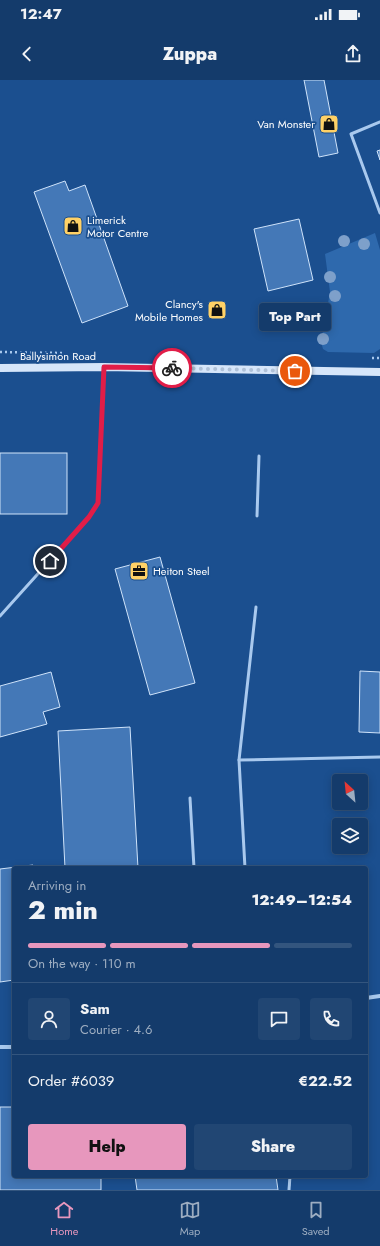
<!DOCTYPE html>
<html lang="en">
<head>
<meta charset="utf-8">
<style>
	:root { --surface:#143b6b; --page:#214673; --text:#f1f3f6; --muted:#9dadc1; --line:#33557e; --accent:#e797bd }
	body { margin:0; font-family:Jost,sans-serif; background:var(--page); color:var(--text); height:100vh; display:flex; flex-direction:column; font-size:15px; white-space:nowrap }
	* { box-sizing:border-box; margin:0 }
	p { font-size:13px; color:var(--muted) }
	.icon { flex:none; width:22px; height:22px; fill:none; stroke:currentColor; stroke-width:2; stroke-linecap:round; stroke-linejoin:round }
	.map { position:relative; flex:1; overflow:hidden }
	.panel { position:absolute; left:12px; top:786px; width:356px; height:312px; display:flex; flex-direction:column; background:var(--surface); border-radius:4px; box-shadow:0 2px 10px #0003,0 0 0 1px var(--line) }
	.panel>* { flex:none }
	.needle { width:26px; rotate:333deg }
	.buttons { position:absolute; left:332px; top:694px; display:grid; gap:8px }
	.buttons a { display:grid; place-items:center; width:36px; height:36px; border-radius:4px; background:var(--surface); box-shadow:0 2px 10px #0003,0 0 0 1px var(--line); font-size:20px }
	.pin { position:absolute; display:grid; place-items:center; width:34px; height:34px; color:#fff; margin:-17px; border:2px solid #fff; border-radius:50%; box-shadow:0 1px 4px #0007 }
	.courier { position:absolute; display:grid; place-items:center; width:40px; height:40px; margin:-20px; border:3px solid #e11d48; border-radius:50%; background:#fff; color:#222; box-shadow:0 1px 5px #0007 }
	.bubble { position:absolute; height:28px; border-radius:4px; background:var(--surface); box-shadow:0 2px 10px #0003,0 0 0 1px var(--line); font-size:13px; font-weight:800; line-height:28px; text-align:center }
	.overview em { font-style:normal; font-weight:800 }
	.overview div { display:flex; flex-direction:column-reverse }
	.overview { display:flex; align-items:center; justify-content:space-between; height:68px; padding:0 16px }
	h1 { font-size:26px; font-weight:800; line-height:30px }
	.bar { display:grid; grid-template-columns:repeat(4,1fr); gap:6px 4px; align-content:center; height:48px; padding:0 16px }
	.bar i { height:5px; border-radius:3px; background:var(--line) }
	.bar .selected { background:var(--accent) }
	.bar p { grid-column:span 4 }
	.line { display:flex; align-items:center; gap:10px; padding:0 16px; border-top:1px solid var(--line) }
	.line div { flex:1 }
	.round { display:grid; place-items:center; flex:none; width:42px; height:42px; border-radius:4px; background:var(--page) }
	.action { display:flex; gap:8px; margin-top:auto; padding:8px 16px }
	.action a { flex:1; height:46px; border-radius:4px; background:var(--accent); color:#111; font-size:16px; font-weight:800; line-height:46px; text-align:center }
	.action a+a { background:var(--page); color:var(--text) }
	.status { display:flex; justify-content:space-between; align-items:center; height:28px; padding:0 20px; background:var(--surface); direction:ltr }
	.status svg { height:11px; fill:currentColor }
	header { display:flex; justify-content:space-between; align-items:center; height:52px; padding:0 16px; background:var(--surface); font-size:18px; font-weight:800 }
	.menu { display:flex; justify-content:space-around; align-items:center; height:56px; border-top:1px solid var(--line); background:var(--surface); font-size:11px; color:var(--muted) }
	.menu a { display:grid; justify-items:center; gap:2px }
	.menu .selected { color:var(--accent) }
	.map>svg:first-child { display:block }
</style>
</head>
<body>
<div class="status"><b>12:47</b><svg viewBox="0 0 49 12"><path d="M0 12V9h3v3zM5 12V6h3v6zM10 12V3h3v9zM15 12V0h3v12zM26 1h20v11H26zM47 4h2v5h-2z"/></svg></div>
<header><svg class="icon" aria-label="back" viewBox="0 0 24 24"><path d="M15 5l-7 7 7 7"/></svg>Zuppa<svg class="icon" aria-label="share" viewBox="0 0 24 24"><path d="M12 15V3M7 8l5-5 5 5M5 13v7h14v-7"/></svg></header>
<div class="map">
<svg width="380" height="1110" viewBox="0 0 380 1110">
	<rect width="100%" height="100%" fill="#1b4f8f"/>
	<path fill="#2e69ad" d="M375,153L380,170V269L374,273L328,272L323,269L321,262L330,212L325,174Z"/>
	<g fill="#4478b7" stroke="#cfe3fa">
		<path d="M304,0H324L338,73L319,77Z"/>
		<path d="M380,70V80L377,71Z"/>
		<path d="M65,101L69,111L85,105L128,226L82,243L34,112Z"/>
		<path d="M299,139L313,200L268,211L254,149Z"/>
		<rect x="0" y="373" width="67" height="61"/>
		<path d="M160,477L195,603L150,615L115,489Z"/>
		<path d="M360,591L380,592V653L359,652Z"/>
		<path d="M51,592L60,627L43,632L47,644L0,657V606Z"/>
		<path d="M130,647L138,788H65L58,651Z"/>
		<path d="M33,785L34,788H14V900L0,902V789Z"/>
		<path d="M0,1027H14V1096H101V1110H0Z"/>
		<path d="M135,1096H276L278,1110H137Z"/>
	</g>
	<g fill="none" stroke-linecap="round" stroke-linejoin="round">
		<g stroke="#a9c9ee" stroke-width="2.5" stroke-dasharray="2 3" stroke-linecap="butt">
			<path d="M0,272L65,273"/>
			<path d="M372,278H380"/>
		</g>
		<g stroke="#a9c9ee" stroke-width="3">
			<path d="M380,42L351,54L380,133"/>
			<path d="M257,436L259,376"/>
			<path d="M0,536L89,437L98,423L104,287"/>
			<path d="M239,680L380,677"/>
			<path d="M190,718L194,788"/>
			<path d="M245,788L239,680L256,527"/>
			<path d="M289,1110L290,1096"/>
		</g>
		<g stroke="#a9c9ee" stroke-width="4">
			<path d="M366,918L380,916"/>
			<path d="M0,967H14"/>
		</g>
		<path stroke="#d6e6fa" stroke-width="8" d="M0,288L104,287L380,292"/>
	</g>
	<g fill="#7ea0ca">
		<circle cx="344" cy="161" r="6"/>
		<circle cx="364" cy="164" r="6"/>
		<circle cx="330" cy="197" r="6"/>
		<circle cx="335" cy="216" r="6"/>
		<circle cx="323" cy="259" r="6"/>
	</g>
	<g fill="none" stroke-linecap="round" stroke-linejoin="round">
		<path stroke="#afc1d8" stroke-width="4" stroke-dasharray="0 7.2" d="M172,288L295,291"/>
		<path stroke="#e11d48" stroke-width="5" d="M50,481L89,437L98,423L104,287L172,288"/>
	</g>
	<defs>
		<symbol id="shop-square" viewBox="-11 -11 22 22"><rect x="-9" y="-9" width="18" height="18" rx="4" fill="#ffd166" stroke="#1b4f8f"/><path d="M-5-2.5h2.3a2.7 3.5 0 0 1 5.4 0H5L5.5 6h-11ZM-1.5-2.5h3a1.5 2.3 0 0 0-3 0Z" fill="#111"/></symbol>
		<symbol id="office-square" viewBox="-11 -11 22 22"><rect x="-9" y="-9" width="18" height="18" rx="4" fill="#ffd166" stroke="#1b4f8f"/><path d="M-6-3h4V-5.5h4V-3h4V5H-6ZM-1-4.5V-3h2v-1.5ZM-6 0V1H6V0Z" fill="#111"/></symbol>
	</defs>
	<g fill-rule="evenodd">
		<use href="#shop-square" x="318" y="33" width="22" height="22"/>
		<use href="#shop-square" x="62" y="135" width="22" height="22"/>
		<use href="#shop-square" x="206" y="219" width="22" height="22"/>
		<use href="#office-square" x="128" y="480" width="22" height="22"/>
	</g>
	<g text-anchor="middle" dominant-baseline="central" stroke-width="3.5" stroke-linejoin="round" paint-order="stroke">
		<g font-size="11" fill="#fff" stroke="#1b4f8f" text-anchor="end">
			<text x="315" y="44">Van Monster</text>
			<text x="87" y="140" text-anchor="start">Limerick<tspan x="87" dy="13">Motor Centre</tspan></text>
			<text x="203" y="224">Clancy's<tspan x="203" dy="13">Mobile Homes</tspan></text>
			<text x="153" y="491" text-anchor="start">Heiton Steel</text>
		</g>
		<g font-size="11" fill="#fff" stroke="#1b4f8f">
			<text x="58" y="276">Ballysimon Road</text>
		</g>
	</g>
</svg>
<div class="buttons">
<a><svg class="needle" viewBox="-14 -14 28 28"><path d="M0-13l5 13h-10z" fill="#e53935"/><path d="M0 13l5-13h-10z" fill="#9dadc1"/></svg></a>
<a><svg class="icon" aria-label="layers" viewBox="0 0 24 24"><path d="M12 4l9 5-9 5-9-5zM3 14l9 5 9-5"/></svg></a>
</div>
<div class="pin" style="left:295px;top:291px;background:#ea580c"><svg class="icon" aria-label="bag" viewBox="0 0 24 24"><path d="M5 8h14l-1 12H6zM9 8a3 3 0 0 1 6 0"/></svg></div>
<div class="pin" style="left:50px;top:481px;background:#1f2937"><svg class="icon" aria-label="home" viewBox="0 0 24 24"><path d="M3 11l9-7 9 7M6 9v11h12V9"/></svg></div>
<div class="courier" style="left:172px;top:288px"><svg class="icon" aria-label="bike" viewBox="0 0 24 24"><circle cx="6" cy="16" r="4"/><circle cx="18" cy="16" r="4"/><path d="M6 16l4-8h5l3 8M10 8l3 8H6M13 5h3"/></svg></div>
<div class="bubble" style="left:259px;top:223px;width:72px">Top Part</div>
<section class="panel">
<div class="overview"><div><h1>2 min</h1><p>Arriving in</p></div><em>12:49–12:54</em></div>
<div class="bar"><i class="selected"></i><i class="selected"></i><i class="selected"></i><i></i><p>On the way · 110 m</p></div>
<div class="line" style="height:72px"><a class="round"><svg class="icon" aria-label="person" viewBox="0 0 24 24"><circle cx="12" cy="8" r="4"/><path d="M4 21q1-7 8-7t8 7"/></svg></a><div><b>Sam</b><p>Courier · 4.6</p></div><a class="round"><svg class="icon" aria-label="chat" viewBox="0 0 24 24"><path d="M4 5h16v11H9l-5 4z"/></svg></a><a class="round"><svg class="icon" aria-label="phone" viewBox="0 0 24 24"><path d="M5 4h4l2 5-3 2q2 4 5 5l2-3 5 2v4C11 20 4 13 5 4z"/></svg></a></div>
<div class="line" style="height:52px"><div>Order #6039</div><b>€22.52</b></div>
<div class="action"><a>Help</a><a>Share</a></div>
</section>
</div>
<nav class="menu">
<a class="selected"><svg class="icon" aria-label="home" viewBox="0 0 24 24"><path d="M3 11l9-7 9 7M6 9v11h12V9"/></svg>Home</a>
<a><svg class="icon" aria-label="map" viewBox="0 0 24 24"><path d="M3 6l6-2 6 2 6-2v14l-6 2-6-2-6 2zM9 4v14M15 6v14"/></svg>Map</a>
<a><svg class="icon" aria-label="saved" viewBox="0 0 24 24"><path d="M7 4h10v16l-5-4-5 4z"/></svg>Saved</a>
</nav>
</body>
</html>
